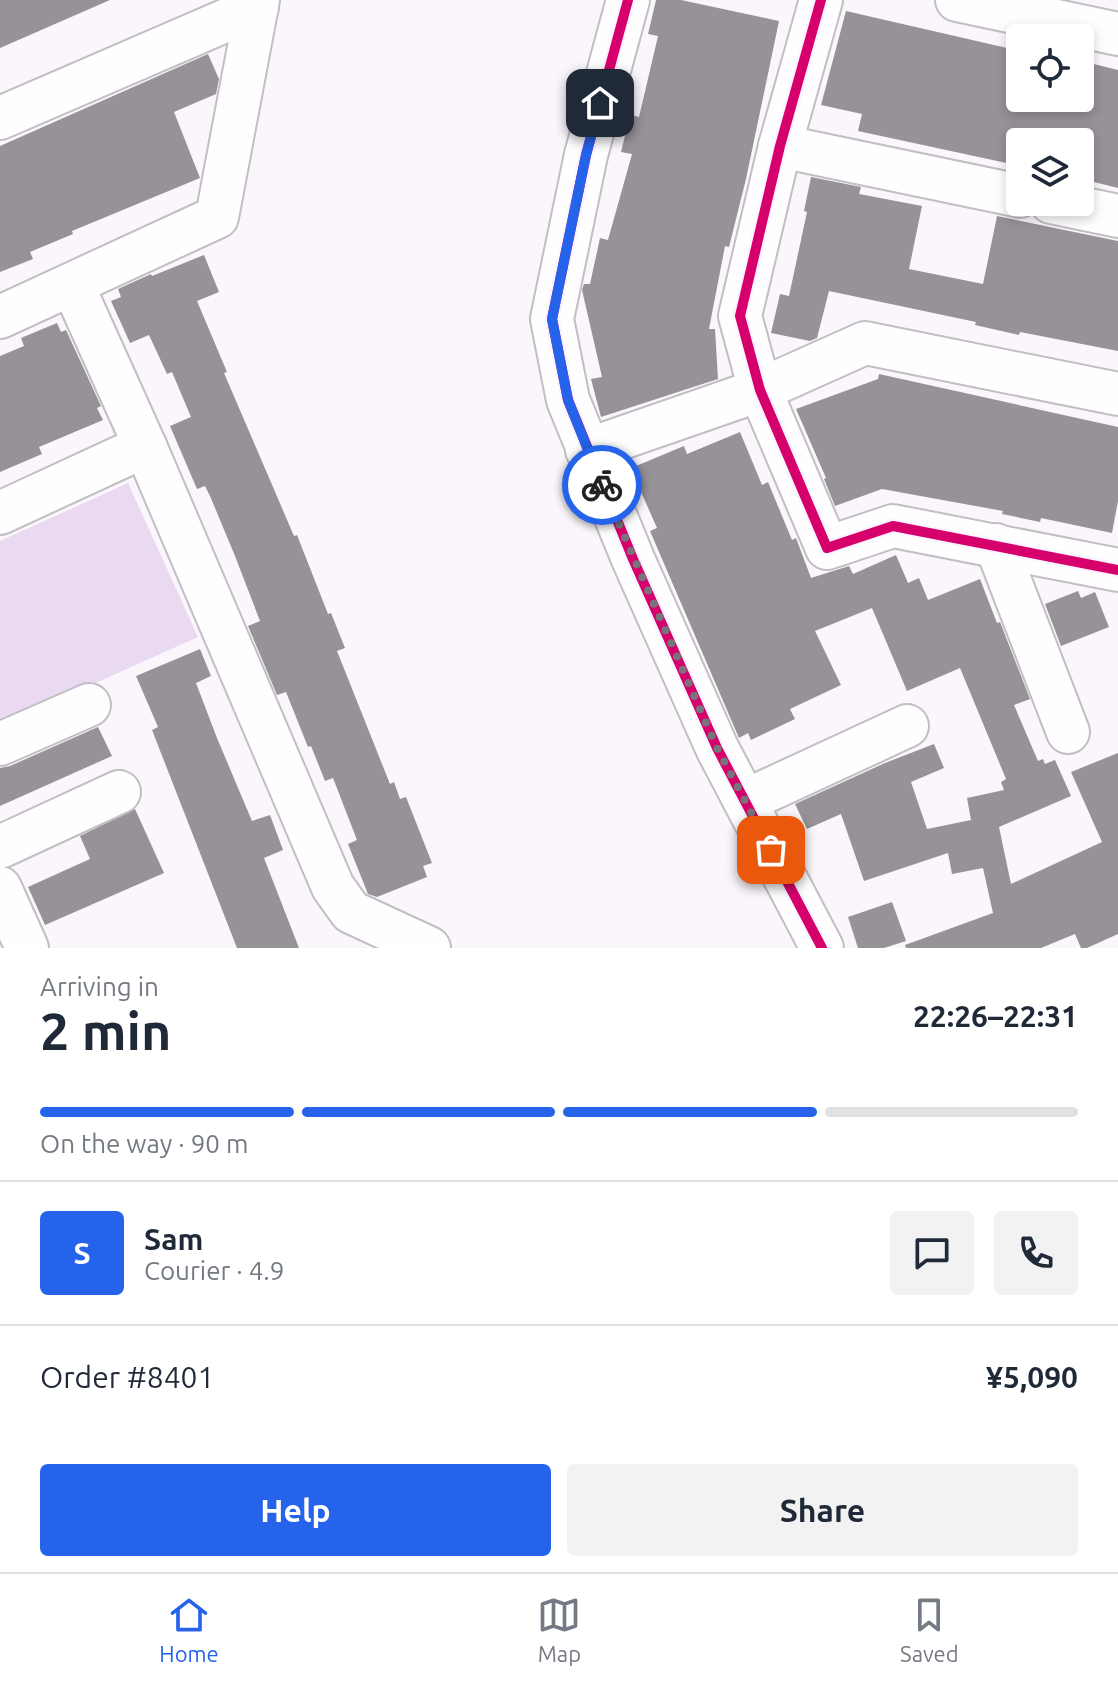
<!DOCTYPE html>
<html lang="en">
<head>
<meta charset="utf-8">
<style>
	:root { --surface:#fff; --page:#f2f2f3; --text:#1f2937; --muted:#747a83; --line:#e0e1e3; --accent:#2563eb }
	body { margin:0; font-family:Ubuntu,sans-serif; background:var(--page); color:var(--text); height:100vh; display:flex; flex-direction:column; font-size:30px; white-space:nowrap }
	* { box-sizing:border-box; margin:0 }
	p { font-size:26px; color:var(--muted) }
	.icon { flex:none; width:44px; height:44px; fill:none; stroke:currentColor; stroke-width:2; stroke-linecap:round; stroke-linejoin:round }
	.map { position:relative; height:948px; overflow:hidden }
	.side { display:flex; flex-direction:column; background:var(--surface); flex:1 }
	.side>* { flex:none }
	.tools { position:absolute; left:1006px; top:24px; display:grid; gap:16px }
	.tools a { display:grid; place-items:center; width:88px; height:88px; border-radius:8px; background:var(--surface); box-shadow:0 4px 12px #0003; font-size:40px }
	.pin { position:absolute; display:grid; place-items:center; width:68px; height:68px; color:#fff; margin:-34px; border-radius:16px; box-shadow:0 4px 12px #0006 }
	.courier { position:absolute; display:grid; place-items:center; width:80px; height:80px; margin:-40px; border:6px solid #2563eb; border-radius:50%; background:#fff; color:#222; box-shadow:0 2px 10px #0007 }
	.headline em { font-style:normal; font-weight:600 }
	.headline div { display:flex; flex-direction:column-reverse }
	.headline { display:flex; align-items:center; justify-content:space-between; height:136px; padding:0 40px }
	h1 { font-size:52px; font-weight:600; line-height:60px }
	.bar { display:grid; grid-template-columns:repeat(4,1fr); gap:12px 8px; align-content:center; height:96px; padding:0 40px }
	.bar i { height:10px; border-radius:6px; background:var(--line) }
	.bar .selected { background:var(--accent) }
	.bar p { grid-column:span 4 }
	.line { display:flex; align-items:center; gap:20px; padding:0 40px; border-top:2px solid var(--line) }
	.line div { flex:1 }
	.round { display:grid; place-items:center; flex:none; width:84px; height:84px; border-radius:8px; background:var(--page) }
	.primary-button { display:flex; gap:16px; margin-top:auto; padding:16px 40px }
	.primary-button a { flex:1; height:92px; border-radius:8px; background:var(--accent); color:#fff; font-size:32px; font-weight:600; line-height:92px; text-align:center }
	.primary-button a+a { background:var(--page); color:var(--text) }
	.tabs { display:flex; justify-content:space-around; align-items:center; height:112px; border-top:2px solid var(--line); background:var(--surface); font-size:22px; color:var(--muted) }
	.tabs a { display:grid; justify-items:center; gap:4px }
	.tabs .selected { color:var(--accent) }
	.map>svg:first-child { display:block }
</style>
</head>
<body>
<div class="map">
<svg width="1118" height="948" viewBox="0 0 1118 948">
	<rect width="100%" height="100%" fill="#faf6fc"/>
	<path fill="#eadaf1" d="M128,483L198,637L0,726V541Z"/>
	<g fill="#969298">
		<path d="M0,0H110L0,48Z"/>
		<path d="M656,0H681L779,21L746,179L729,247L725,246L709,329H715L718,379L601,417L591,379L602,377L582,290L584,284H590L600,238L608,240L632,154L621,152L630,115L639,117L658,36L648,34Z"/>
		<path d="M846,11L1020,51V98H1082L1090,63L1118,70V188L1082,179L1092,142H1020V166L858,131L862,114L821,105Z"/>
		<path d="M208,54L219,79L216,94L174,112L200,178L72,231L73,234L30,252L33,259L0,272V146Z"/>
		<path d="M811,177L861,187L859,194L922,206L909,269L983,284L997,216L1118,241V351L1020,332L1019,335L975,325L976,322L829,291L817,338L810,341L771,333L780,294L789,296L807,212L804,211Z"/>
		<path d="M204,255L219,292L197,301L227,372L224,373L294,536L297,535L328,614L331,613L345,648L337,651L390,784L394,782L400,799L406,797L432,863L423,866L427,877L377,897L368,894L348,844L357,840L333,778L325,781L311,746L308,747L286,692L277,695L248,626L260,621L235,556L210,496L205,486L197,489L170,426L191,417L172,372L167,374L149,335L130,343L111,301L121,297L118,289L151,274L152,276Z"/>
		<path d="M57,323L61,332L66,330L101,406L97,408L103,420L39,447L42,454L0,472V356L24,346L21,338Z"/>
		<path d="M879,374L1118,427V501L1112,533L1041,518L1040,522L1002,514L1003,511L882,489L835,506L824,479L826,478L796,409L878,379Z"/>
		<path d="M740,432L762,485L768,482L792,540L796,538L811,578L849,566L853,574L896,555L908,583L919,578L928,600L980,579L997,623L1000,622L1030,699L1014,705L1038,761L1043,759L1045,764L1055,760L1071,796L999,827L1011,884L1102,842L1071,772L1118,753V934L1087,948H1081L1075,934L1041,948H906L905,945L993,913L983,868L952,874L948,853L864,881L841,814L807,829L795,804L885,763L934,744L944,768L911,782L927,829L971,820L967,798L1004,790L1001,782L1006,779L960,668L907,691L872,608L815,631L841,685L790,709L795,719L751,740L748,733L739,738L650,531L657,528L634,476L639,474L636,466L684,446L687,454Z"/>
		<path d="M1078,591L1081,598L1095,592L1109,627L1061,646L1045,604Z"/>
		<path d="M200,649L211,676L196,683L217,738L252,821L270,815L283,850L264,858L299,948H237L152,730L158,727L136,676Z"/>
		<path d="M98,727L112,756L0,806V768L10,766Z"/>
		<path d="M135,809L164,873L45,925L28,887L90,859L80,836Z"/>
		<path d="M892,902L906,941L884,948H858L848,917Z"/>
	</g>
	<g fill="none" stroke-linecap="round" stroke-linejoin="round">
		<defs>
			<g id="minor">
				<path d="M628,0L586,155L552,319L568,400L633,559L717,748L822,948"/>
				<path d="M821,0L780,146L740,316L760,390L827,548L893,526L1118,570"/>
				<path d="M957,0L1118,34"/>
				<path d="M0,118L257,7"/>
				<path d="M780,146L1020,196"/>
				<path d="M1051,202L1118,216"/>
				<path d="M73,286L145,446L333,887L351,912L429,948"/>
				<path d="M0,317L217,217L258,0"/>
				<path d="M587,450L760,390L865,343L1118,394"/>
				<path d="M0,513L145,446"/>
				<path d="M996,545L1068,732"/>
				<path d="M0,744L89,705"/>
				<path d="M745,801L907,726"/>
				<path d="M0,847L119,792"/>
				<path d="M0,888L27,948"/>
			</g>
		</defs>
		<use href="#minor" stroke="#c2bec4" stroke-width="46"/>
		<use href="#minor" stroke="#fefeff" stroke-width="42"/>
		<defs>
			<g id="cycleway">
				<path d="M628,0L586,155L552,319L568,400L633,559L717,748L822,948"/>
				<path d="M821,0L780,146L740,316L760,390L827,548L893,526L1118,570"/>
			</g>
		</defs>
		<use href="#cycleway" stroke="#fbf3ff" stroke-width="15"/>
		<use href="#cycleway" stroke="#d6006c" stroke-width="10"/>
	</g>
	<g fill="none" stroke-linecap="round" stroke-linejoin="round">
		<path stroke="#79747b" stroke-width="8" stroke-dasharray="0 14.4" d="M602,485L717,748L771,850"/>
		<path stroke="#2563eb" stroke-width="10" d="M600,103L586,155L552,319L568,400L602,485"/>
	</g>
</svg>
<div class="tools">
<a><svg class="icon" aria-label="locate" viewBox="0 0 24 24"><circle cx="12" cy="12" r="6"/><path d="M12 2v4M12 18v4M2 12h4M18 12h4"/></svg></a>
<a><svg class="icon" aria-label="layers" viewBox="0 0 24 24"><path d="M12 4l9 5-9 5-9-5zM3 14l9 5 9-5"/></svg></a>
</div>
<div class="pin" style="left:771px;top:850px;background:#ea580c"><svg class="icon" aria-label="bag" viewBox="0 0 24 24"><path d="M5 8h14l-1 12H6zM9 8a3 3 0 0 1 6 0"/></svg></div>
<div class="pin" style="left:600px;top:103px;background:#1f2937"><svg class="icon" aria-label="home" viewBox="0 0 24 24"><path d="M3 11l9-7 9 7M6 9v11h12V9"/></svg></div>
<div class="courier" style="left:602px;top:485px"><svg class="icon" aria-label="bike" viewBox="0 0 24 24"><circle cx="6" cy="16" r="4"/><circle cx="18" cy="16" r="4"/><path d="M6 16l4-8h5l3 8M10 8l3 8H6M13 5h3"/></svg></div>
</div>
<section class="side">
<div class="headline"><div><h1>2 min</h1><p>Arriving in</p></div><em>22:26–22:31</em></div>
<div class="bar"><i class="selected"></i><i class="selected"></i><i class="selected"></i><i></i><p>On the way · 90 m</p></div>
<div class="line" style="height:144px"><b class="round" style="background:var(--accent);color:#fff">S</b><div><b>Sam</b><p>Courier · 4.9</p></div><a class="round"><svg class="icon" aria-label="chat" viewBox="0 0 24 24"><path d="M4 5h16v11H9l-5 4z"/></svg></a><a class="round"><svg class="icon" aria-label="phone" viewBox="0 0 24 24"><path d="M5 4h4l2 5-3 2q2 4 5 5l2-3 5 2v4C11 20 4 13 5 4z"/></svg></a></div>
<div class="line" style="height:104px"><div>Order #8401</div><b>¥5,090</b></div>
<div class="primary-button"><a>Help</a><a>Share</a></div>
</section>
<nav class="tabs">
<a class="selected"><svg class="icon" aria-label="home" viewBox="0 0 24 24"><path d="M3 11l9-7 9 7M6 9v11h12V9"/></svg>Home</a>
<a><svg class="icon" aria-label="map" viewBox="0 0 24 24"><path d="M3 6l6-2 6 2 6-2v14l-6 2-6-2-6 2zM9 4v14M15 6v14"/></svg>Map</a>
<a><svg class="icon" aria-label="saved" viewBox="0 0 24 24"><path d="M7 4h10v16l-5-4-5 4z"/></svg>Saved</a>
</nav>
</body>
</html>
